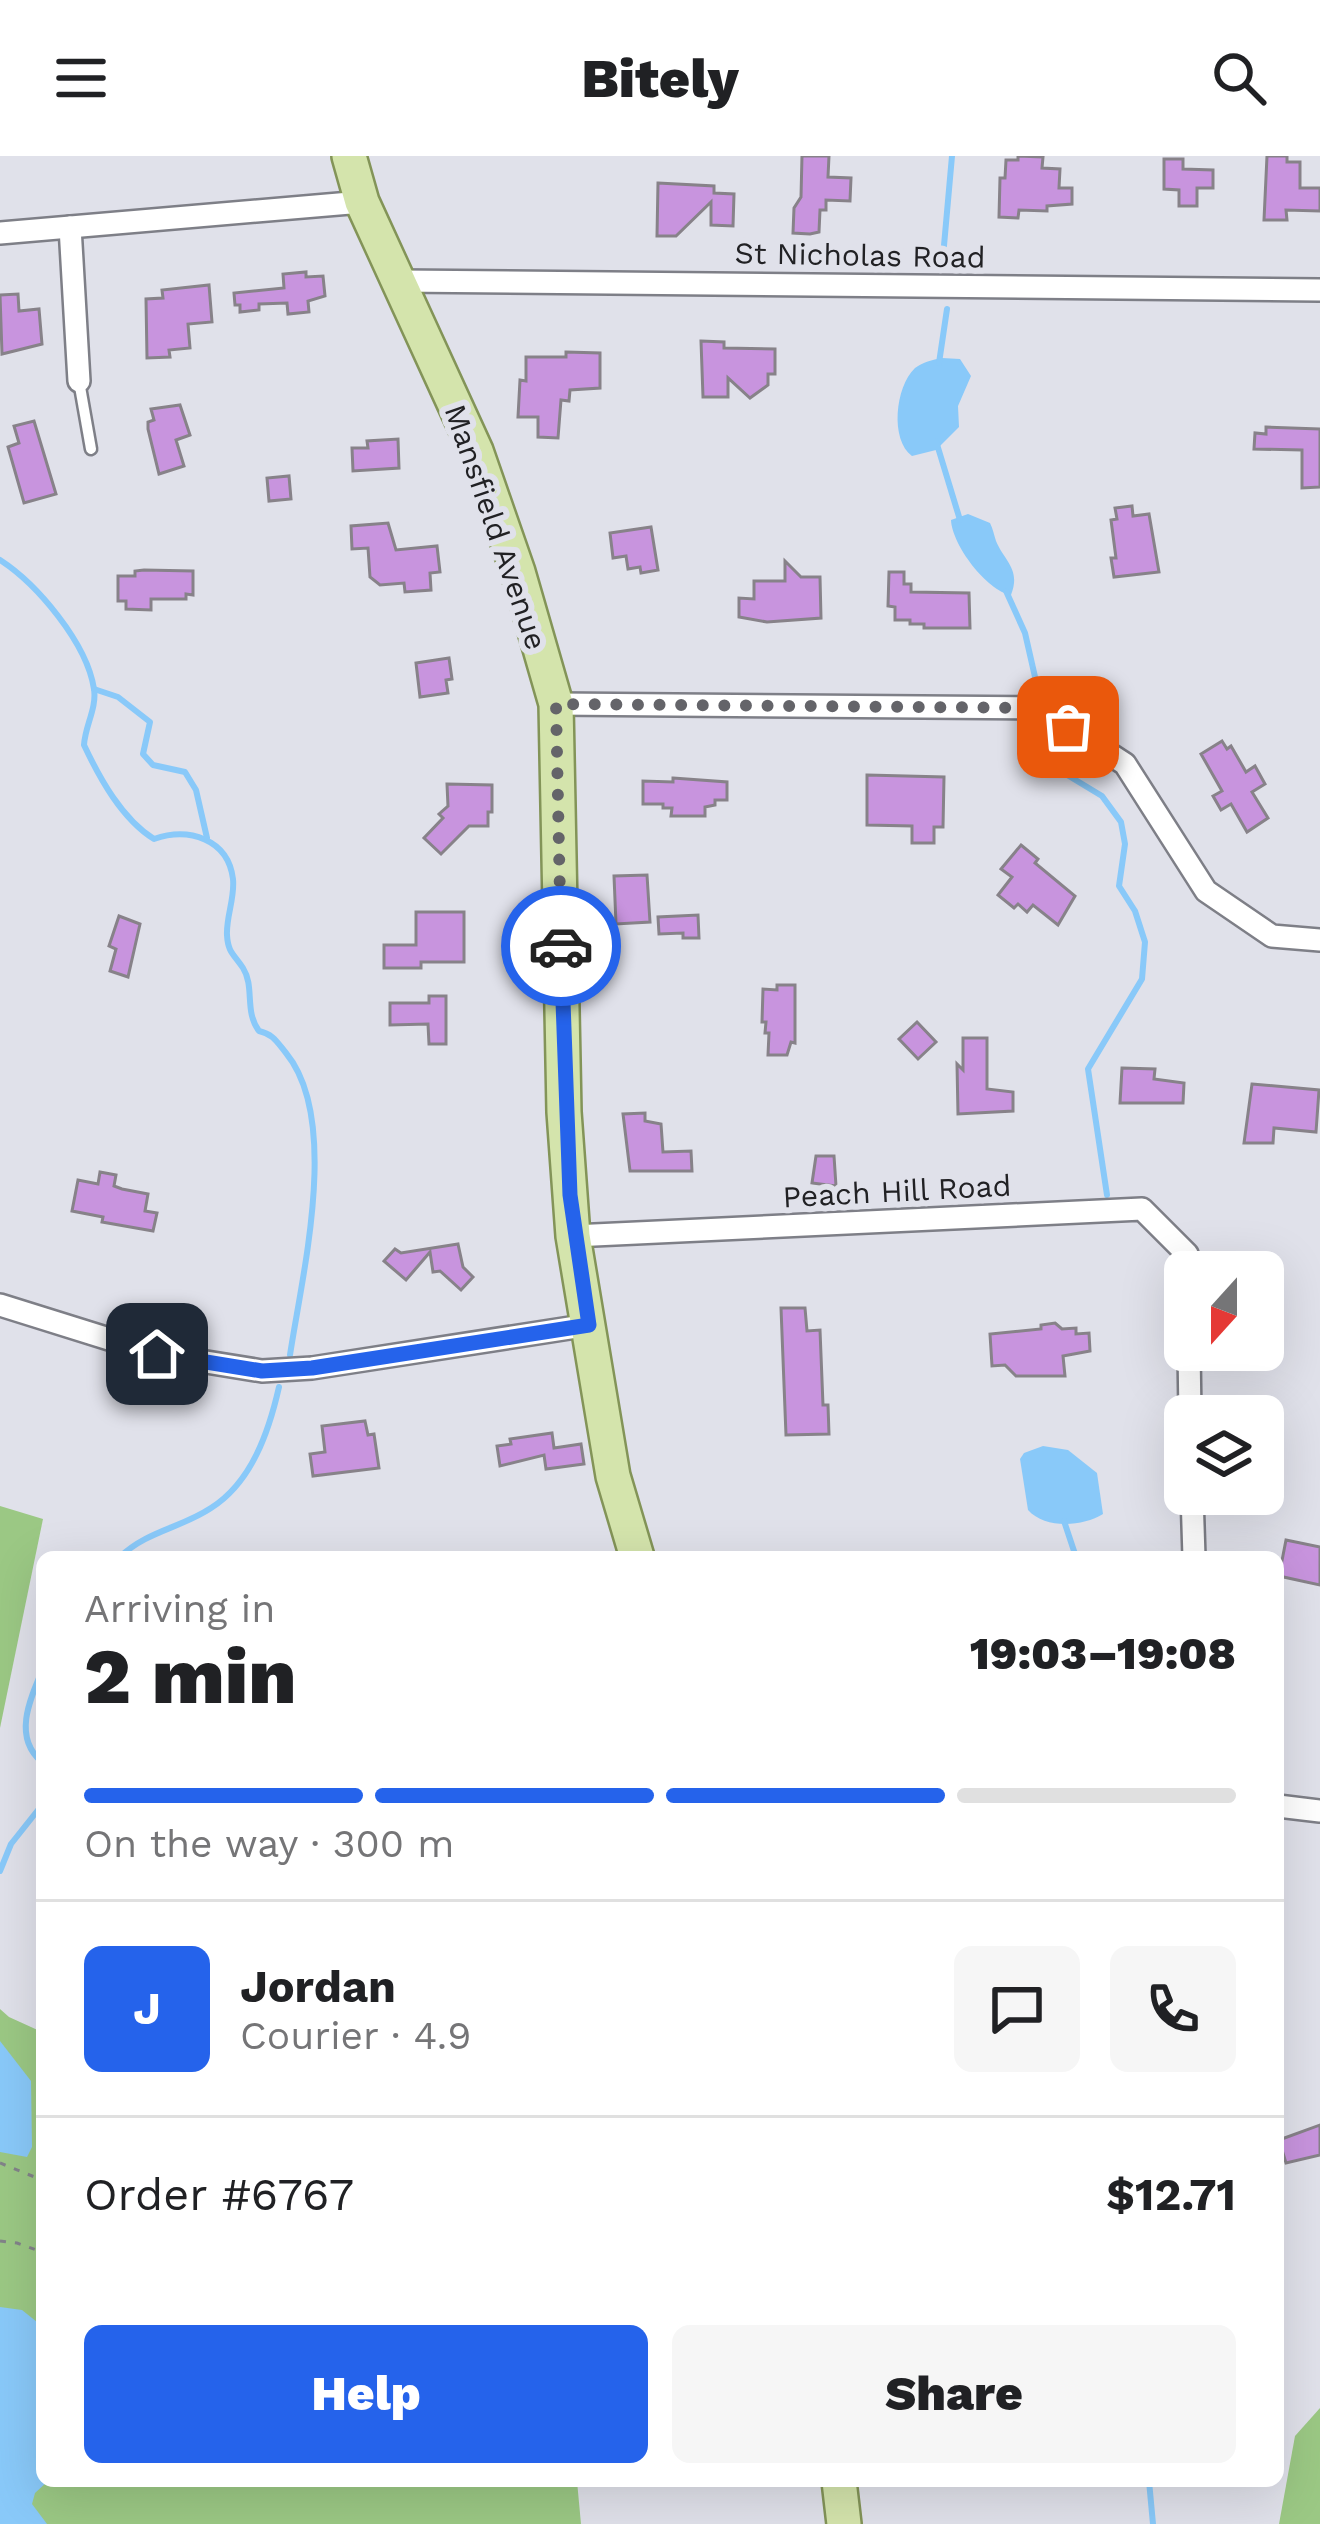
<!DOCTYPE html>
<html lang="en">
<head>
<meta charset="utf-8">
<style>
	:root { --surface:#fff; --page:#f6f6f6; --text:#202124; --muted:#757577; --line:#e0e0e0; --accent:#2563eb }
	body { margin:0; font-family:"Work Sans",sans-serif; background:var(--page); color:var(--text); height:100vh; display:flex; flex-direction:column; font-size:45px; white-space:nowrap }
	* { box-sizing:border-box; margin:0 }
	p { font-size:39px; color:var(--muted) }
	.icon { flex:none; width:66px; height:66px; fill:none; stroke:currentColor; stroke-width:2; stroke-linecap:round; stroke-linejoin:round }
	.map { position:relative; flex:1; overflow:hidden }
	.panel { position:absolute; left:36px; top:1395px; width:1248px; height:936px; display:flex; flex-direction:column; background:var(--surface); border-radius:18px; box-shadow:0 12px 48px #0002 }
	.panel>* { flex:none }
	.needle { width:78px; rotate:201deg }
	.tools { position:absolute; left:1164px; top:1095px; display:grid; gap:24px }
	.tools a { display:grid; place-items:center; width:120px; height:120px; border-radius:18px; background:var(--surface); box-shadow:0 12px 48px #0002; font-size:60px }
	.pin { position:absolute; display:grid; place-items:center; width:102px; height:102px; color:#fff; margin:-51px; border-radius:24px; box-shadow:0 6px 18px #0006 }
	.courier { position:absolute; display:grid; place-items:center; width:120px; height:120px; margin:-60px; border:9px solid #2563eb; border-radius:50%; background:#fff; color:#222; box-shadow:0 3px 15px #0007 }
	.headline em { font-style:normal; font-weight:800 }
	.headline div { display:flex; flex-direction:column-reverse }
	.headline { display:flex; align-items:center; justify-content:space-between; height:204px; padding:0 48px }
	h1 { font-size:78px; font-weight:800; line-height:90px }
	.bar { display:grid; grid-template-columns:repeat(4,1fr); gap:18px 12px; align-content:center; height:144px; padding:0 48px }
	.bar i { height:15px; border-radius:9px; background:var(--line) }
	.bar .current { background:var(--accent) }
	.bar p { grid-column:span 4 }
	.line { display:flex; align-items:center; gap:30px; padding:0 48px; border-top:3px solid var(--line) }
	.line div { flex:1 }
	.round { display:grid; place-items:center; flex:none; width:126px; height:126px; border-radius:18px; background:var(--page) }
	.action { display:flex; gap:24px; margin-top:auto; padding:24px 48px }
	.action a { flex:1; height:138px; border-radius:18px; background:var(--accent); color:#fff; font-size:48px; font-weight:800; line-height:138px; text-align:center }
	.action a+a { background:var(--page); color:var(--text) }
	header { display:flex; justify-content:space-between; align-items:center; height:156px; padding:0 48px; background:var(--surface); font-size:54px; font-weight:800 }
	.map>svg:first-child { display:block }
</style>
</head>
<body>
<header><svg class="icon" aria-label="menu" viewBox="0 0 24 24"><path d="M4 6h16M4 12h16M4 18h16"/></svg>Bitely<svg class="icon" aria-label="search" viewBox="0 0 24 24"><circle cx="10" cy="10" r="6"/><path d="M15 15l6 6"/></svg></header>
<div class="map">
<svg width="1320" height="2368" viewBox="0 0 1320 2368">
	<rect width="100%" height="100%" fill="#e0e1ea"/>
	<g fill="#9bc884">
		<path d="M0,1350L43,1363L0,1572Z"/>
		<path d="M0,1853L9,1861L42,1876V2325H577L581,2368H0Z"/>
		<path d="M1320,2252V2368H1279L1295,2280Z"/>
	</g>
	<g fill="#89c9f9">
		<path d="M942,202L960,203L971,220L958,250L959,271L936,294L912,300C890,284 895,231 915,212C923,206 932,204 942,202Z"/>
		<path d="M968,358L990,367C993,373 994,379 996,385C1005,406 1021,413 1011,439C987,435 952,389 951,364Z"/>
		<path d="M1043,1290L1068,1294L1097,1317L1103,1358C1082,1371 1045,1373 1028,1354L1020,1303L1024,1297Z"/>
		<path d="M0,1885L31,1925L32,1991L27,2001L0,1996Z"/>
		<path d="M0,2151L22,2154L42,2170V2325H48L35,2337L32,2348L47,2368H0Z"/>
	</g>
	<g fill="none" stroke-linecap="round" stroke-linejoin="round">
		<g stroke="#89c9f9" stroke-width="6">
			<path d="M942,112L952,0"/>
			<path d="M939,207L947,153"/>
			<path d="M936,285L960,364"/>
			<path d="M0,404C37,428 87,487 94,533C97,552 85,570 84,589C100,623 122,663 154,683C189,671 228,683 233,723C235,742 226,761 227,779C228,797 234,798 243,812C255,831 244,855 259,875C273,878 277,886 286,897C341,964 302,1119 290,1199"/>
			<path d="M1006,435L1025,477L1038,534"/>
			<path d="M94,533L118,541L150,566L143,598L153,609L185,616L196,634L207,682"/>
			<path d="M1041,577L1059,614L1102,640L1121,666L1125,688L1119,730L1135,755L1145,786L1142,823L1088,913L1107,1039"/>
			<path d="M1064,1365L1076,1401"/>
			<path d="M120,1401C147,1375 181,1372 211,1352C252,1326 269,1275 279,1231"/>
			<path d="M42,1515C29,1545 13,1582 42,1606"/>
			<path d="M0,1715L11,1688L42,1649"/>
			<path d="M1149,2325L1153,2368"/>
		</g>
	</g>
	<g fill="#c894de" stroke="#878289" stroke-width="3">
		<path d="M802,0H829L828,21L851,22L850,45L826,44V54H820L819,76L810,78L793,77L794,52L801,41Z"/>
		<path d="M1018,0L1043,1L1042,12L1060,13L1059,32H1072V48L1047,50V55L1019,54L1018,62L999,61L1000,22H1005L1006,4H1018Z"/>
		<path d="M1267,0H1287V6H1300V32H1320V55L1286,54L1287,64H1264Z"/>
		<path d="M1164,3H1183V13L1213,14V32H1197V50H1179V34L1164,33Z"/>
		<path d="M658,27L714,30V37L734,38L733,70L711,69V46L676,80H657Z"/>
		<path d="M306,116V121L323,120L325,140L308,145L309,156L288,158L287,147L259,148V154L240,156V149H235L234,137L284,132L283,118Z"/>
		<path d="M209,129L212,166L188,168L190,192L169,194L170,201L147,202L146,143L163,142L162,134Z"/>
		<path d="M18,138L19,155L39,153L42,188L2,198L0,139Z"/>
		<path d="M701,185L724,186V192L775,193V218H768V229L750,242L728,222V241H703Z"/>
		<path d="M566,196L600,197V232L570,234L569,245L561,244L558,282L538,281V261H518L520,224L526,225V201H566Z"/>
		<path d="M180,249L190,279L176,284L184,310L159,318L148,273V266L154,264L151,253Z"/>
		<path d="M34,265L56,338L24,347L8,291L19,287L14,270Z"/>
		<path d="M1266,271L1320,273V331L1302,332V294L1254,293L1255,277L1266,278Z"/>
		<path d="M398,283L399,312L353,315L352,292H368L367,285Z"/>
		<path d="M289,320L291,343L269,345L267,322Z"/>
		<path d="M1132,350L1133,360L1149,358L1159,416L1114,421L1111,402H1116L1111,364L1117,363L1115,352Z"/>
		<path d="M388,367L396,394L437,390L440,416L430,417L431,434L405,436L404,427L380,429L370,421L368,392L352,393L351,370Z"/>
		<path d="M651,371L658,414L641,417L640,411L628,413L626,400L613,402L610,377Z"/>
		<path d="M785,405L801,421H820L821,462L767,466L739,461V442L754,443V425H785Z"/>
		<path d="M144,414L193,415V439L186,438V443H151V454L126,453V445H118V420H135V415Z"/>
		<path d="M889,416H904V428H911V436L969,437L970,472H924V468H910V464H895V451L888,450Z"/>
		<path d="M449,502L452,523L446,524L448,537L420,541L416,507Z"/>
		<path d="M1222,585L1227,593L1231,590L1246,616L1255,610L1265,628L1252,636L1268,662L1247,676L1231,648L1221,654L1213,640L1222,635L1201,598Z"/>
		<path d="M867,619L944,621L943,671H934V687H912V670L867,669Z"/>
		<path d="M673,622L727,626V644H715V649L705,651V660H671L672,652H663V648H643V625L673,626Z"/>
		<path d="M447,628L492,629V656H488V670H469L441,698L424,682L443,662L439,658L448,650Z"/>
		<path d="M1021,689L1038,703L1035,707L1075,740L1058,769L1033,749L1027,756L1018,748L1014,752L998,739L1012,721L1001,713Z"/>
		<path d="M647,719L650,766L616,768L614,720Z"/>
		<path d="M416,756H464V806H421V812H384V789H416Z"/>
		<path d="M698,759L699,782H683V777L659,778L658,761Z"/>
		<path d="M119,760L140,768L128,821L110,815L116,793L109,790Z"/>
		<path d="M777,829H795V887L791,886L787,899H768L769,877H765L766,866H762L763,833L777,834Z"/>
		<path d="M429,840H446V888H429L428,868L390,869V847H429Z"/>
		<path d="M917,866L936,886L918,903L899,883Z"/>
		<path d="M963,882H987V933L1013,936V955L958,958L957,908L963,914Z"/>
		<path d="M1122,912L1155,913L1154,923L1184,927L1183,947H1120Z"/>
		<path d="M1252,928L1319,934L1316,976L1274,972L1273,987H1244Z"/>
		<path d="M645,957V965L661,968L663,996L691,995L692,1015H630L623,958Z"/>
		<path d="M816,1000H834L836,1030L812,1027Z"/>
		<path d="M100,1016L116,1019L114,1030L122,1033L148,1038L145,1055L157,1057L153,1075L102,1066L103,1061L72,1055L78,1024L98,1028Z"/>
		<path d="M458,1088L463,1111L473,1121L461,1134L440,1115L433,1116L430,1096L406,1124L384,1105L395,1093L401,1097Z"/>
		<path d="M781,1152H805L807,1175L820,1174L823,1249H828L829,1278L786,1279Z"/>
		<path d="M1055,1167L1062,1173L1076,1172V1178L1089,1177L1090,1195L1063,1200L1065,1220H1016L1005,1209L992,1210L990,1178L1041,1173V1169Z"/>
		<path d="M365,1265L368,1279L374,1278L379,1312L313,1320L310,1298L325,1296L322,1270Z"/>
		<path d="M552,1277L554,1292L581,1288L584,1308L546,1313L544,1299L500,1310L497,1290L511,1288L510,1283Z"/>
		<path d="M1286,1384L1320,1391V1429L1279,1420Z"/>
		<path d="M1320,1969V1999L1286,2007L1279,1984Z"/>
	</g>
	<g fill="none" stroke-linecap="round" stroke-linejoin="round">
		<defs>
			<path id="service" d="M79,225L91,293"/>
			<g id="minor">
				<path d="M70,71L79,225"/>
				<path d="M0,77L362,46"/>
				<path d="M399,125L1320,134"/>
				<path d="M556,548L1039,552L1125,608L1206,735L1272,780L1320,784"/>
				<path d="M573,1080L1142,1053L1187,1098V1116"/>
				<path d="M0,1149L157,1198L262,1215L312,1212L589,1169"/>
				<path d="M1189,1194L1190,1260"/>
				<path d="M1192,1338L1194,1401"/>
				<path d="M1278,1650L1320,1655"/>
			</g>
			<g id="primary">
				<path d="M349,0L362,46L476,295L518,416L556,548L564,956L573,1080L613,1320L637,1401"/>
				<path d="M839,2325L844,2368"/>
			</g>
		</defs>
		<use href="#service" stroke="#7e7f87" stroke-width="15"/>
		<use href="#minor" stroke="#7e7f87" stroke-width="26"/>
		<use href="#primary" stroke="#839458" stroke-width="38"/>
		<g stroke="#828389" stroke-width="3" stroke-dasharray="6 9" stroke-linecap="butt">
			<path d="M0,2007L42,2024"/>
			<path d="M0,2085L17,2087L42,2096"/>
		</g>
		<use href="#service" stroke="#fff" stroke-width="10"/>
		<use href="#minor" stroke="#fff" stroke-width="21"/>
		<use href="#primary" stroke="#d4e4ac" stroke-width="33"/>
	</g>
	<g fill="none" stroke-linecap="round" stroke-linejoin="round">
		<path stroke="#646469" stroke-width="12" stroke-dasharray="0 21.6" d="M561,790L556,548L1040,552L1068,571"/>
		<path stroke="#2563eb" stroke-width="15" d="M157,1198L262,1215L312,1212L589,1169L570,1039L561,790"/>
	</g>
	<g text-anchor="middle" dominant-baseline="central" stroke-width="12" stroke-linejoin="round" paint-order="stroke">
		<g font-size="30" fill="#212124" stroke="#e0e1ea">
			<text transform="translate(860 99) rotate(1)">St Nicholas Road</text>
			<text transform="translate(496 371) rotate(71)">Mansfield Avenue</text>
			<text transform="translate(897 1035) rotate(-3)">Peach Hill Road</text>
		</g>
	</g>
</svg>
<div class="tools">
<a><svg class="needle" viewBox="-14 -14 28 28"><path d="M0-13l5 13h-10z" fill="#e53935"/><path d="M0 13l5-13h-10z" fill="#757577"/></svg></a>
<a><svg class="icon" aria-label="layers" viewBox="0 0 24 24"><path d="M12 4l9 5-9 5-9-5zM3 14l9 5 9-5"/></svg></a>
</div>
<div class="pin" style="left:1068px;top:571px;background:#ea580c"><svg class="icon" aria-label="bag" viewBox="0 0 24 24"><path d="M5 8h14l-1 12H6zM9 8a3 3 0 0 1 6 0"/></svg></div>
<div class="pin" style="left:157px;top:1198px;background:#1f2937"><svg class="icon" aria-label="home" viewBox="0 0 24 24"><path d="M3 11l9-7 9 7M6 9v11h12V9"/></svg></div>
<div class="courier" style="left:561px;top:790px"><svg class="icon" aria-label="car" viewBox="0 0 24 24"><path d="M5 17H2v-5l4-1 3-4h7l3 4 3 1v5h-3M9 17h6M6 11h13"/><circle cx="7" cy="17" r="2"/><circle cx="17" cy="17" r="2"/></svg></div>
<section class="panel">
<div class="headline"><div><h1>2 min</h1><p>Arriving in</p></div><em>19:03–19:08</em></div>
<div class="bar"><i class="current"></i><i class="current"></i><i class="current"></i><i></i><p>On the way · 300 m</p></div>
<div class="line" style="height:216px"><b class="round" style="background:var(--accent);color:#fff">J</b><div><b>Jordan</b><p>Courier · 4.9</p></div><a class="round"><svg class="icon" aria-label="chat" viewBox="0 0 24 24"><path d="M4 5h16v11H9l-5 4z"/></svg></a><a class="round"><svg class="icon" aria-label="phone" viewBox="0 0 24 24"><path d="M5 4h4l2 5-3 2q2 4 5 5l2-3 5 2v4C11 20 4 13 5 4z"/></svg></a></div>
<div class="line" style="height:156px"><div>Order #6767</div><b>$12.71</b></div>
<div class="action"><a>Help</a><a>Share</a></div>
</section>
</div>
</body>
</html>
